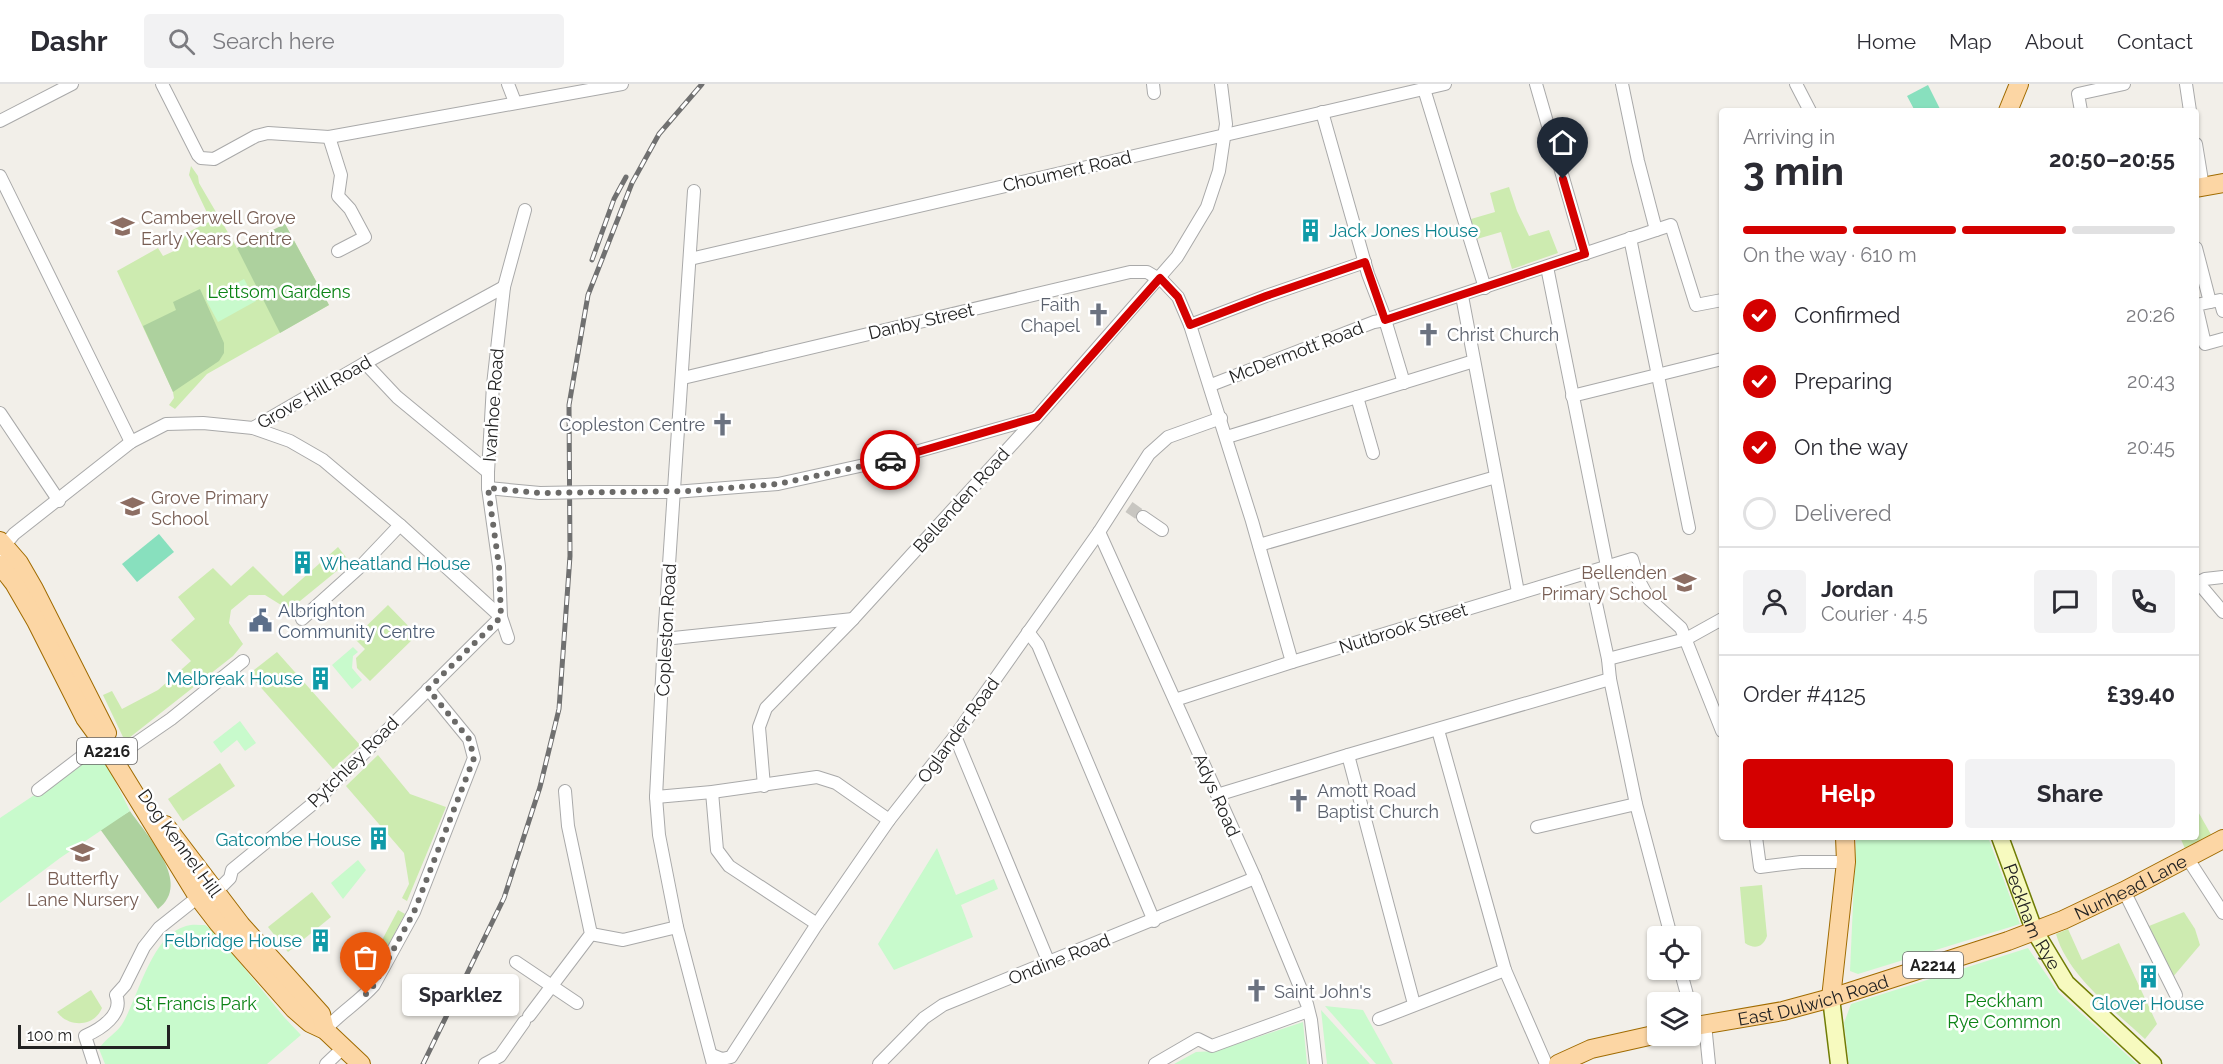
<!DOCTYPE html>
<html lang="en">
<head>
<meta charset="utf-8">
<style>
	:root { --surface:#fff; --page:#f2f2f3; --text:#2b2b33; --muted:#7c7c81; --line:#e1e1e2; --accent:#d40000 }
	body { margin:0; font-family:Raleway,sans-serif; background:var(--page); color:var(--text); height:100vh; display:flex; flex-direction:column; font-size:22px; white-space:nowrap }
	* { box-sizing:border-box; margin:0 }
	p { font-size:20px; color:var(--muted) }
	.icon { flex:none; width:33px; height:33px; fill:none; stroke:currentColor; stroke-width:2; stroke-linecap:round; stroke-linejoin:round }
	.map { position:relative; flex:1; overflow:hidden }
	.drawer { position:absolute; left:1719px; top:24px; width:480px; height:732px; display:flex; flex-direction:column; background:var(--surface); border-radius:6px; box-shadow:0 2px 4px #0004 }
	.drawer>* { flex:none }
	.fabs { position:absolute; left:1647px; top:842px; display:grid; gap:12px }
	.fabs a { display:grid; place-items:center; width:54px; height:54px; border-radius:6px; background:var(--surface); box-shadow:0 2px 4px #0004; font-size:30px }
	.scale { position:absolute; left:18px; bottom:15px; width:152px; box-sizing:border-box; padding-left:6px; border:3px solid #222; border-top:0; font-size:16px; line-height:21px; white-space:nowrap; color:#222; -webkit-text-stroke:4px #fff; paint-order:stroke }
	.pin { position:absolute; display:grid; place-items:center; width:51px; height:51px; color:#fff; margin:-62px -26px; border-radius:50% 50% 50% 0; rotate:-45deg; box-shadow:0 0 6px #0007 }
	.pin .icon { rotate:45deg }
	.courier { position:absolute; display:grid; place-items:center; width:60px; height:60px; margin:-30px; border:4px solid #d40000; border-radius:50%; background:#fff; color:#222; box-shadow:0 2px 8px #0007 }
	.bubble { position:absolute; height:42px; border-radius:6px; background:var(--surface); box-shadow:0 2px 4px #0004; font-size:20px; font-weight:700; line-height:42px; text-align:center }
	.headline em { font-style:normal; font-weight:700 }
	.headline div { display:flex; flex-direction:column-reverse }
	.headline { display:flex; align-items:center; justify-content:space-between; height:102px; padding:0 24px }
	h1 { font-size:39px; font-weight:700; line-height:45px }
	.bar { display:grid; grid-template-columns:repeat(4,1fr); gap:9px 6px; align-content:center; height:72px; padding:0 24px }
	.bar i { height:8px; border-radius:4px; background:var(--line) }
	.bar .active { background:var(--accent) }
	.bar p { grid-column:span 4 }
	.line { display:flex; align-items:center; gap:15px; padding:0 24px; border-top:2px solid var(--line) }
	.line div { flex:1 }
	.round { display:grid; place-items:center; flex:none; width:63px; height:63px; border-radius:6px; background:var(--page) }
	ol { padding:0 24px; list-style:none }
	li { display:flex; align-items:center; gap:18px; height:66px }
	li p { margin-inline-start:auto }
	li .icon { padding:6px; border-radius:50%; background:var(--accent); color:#fff; stroke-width:4 }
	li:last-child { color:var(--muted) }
	li i { width:33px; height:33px; border:3px solid var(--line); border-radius:50% }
	.primary-button { display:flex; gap:12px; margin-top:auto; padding:12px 24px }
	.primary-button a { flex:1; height:69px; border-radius:6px; background:var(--accent); color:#fff; font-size:24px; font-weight:700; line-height:69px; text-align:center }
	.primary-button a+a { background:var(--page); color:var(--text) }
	header { display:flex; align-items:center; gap:36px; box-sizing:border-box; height:84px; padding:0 30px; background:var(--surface); border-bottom:2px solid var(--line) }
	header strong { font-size:28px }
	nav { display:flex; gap:33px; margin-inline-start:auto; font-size:21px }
	.search { width:420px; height:54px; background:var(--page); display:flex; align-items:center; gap:15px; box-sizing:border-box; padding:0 21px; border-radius:6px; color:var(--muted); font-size:22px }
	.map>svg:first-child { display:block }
</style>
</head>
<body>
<header>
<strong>Dashr</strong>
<div class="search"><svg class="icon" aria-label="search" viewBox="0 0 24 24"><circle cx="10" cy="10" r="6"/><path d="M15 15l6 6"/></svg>Search here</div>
<nav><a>Home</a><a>Map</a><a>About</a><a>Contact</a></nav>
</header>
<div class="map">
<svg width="2223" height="980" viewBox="0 0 2223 980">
	<rect width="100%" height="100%" fill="#f2efe9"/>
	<g fill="#cdebb0">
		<path d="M191,82L198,92L199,99L237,164L285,140L329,221L207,290L175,325L169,321L174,314L173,308L117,187L158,164L163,172L174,167L170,157L211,137L189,91Z"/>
		<path d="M1509,103L1517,127L1529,152L1549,146L1558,169L1512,185L1501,148L1477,155L1471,135L1495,128L1490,109Z"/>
		<path d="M338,463L349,477L289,526L265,511H249L231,526L229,539L243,560L233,572L129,654L123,653L103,611L112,607L122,625L158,606L191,577L171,556L195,535L178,513L213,484L231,502L253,482L283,512Z"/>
		<path d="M388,521L417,551L370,597L357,584L356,574L365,565L354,554Z"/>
		<path d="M277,568L360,661L333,685L249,590Z"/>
		<path d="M378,671L410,710L446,723L407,817L402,814L409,800L404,769L346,702Z"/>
		<path d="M220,679L235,702L183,737L168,715Z"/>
		<path d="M2196,724L2213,754L2186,767L2180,753H2196Z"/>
		<path d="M1762,801L1767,852C1763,863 1755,866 1745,859L1740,803Z"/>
		<path d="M312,808L331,833L288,868L268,843Z"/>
		<path d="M398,826L405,830L370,896L363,892Z"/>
		<path d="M2184,828L2195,845L2200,861L2172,894L2149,842Z"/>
		<path d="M2068,845L2082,876L2119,859L2157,940L2145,955C2114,926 2068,892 2056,850Z"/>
		<path d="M91,906L102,924C94,943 69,944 57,928Z"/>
	</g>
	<g fill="#add19e">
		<path d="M285,140L329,221L280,249L237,164Z"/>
		<path d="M200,205L224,259V269L219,277L173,308L143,242L176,226L173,218Z"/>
		<path d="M130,727C147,752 193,799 158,825L100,745Z"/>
	</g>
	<g fill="#c8facc">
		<path d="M244,195L256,217L218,238L206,216Z"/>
		<path d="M353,563L358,568L353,572L352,584L362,596L352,605L332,581Z"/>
		<path d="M240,637L256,659L245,667L237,656L221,669L213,658Z"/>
		<path d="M100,667L130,727L60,774L0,819V734Z"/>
		<path d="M1856,753H1988L2020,840L1858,890L1850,887Z"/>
		<path d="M937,764L956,811L994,795L998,805L961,821L973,853L894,886L878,860Z"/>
		<path d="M358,776L366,786L343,815L331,799Z"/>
		<path d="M205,841L215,848L284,933L301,951L267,980H105L99,965C105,954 118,949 124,937C139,910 152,851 186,842C192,840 199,841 205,841Z"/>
		<path d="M2028,864L2059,909L2137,980H1849L1844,939L1851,920Z"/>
		<path d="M1325,922L1363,926L1393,980H1376Z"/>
		<path d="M1321,926L1370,980H1327Z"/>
		<path d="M1303,938L1307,980H1174L1196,968L1216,967Z"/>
	</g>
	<g fill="#88e0be">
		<path d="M1928,1L1941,27H1915L1907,12Z"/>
		<path d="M159,450L174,468L137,498L122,480Z"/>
	</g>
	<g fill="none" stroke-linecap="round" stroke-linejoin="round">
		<path stroke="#c8c6c1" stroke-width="12" stroke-dasharray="12 6" stroke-linecap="butt" d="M1129,423L1143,433"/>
		<defs>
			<g id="street">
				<path d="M162,0L198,71L201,74L214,75L256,52L268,49L329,53L622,0"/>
				<path d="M508,0L515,18"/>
				<path d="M1153,0L1154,9"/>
				<path d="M1536,0L1585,170"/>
				<path d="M1622,0L1638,77L1656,146"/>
				<path d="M1796,0L1810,27"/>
				<path d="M2186,0L2190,27"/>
				<path d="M1424,5L1485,204"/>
				<path d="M2081,27L2078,10L2124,0"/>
				<path d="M1322,28L1368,190L1383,229L1404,299"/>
				<path d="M0,37L72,0"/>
				<path d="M329,53L341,91L338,112L350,125L365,153L338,167"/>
				<path d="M2196,60L2203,103"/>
				<path d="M0,92L131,358"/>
				<path d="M694,107L664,555L656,713L659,751L677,843L713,980"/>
				<path d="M1630,154L1689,444"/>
				<path d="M2196,164L2210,218"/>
				<path d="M690,175L1445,0"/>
				<path d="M1547,183L1607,482"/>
				<path d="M1160,194L1178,213L1190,241L1252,437L1292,578"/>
				<path d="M1462,212L1518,508"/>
				<path d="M2223,227L2220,216L2196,221L2205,260L2223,255"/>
				<path d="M1190,241L1266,212L1365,178"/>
				<path d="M365,279L397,313L488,388"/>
				<path d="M683,294L1130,188H1147L1159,195"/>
				<path d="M1211,301L1374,238L1385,236L1671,141L1696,221L1722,216"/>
				<path d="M1572,312L1722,275"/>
				<path d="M1357,313L1373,369"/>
				<path d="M0,329L59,417"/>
				<path d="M253,344L290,357L323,376L400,441L501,533"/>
				<path d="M1227,353L1474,277"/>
				<path d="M488,404L540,409"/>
				<path d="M593,408H674L778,400L887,376L1036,334"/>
				<path d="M1143,433L1162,446"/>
				<path d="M1099,448L1255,794L1307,920L1311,936L1316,980"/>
				<path d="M1259,461L1496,393"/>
				<path d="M3,468L5,461L14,450L131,358L166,340L203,339L253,344L365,279L504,203"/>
				<path d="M1589,487L1608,575L1610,595L1636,720L1671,852"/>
				<path d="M2196,496L2223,528"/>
				<path d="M2199,498L2205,495L2223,493"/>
				<path d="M302,535L362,481L400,441"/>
				<path d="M1028,548L1038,561L1154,837"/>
				<path d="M508,554L501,533L499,482L488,404V388L493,301L504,203L525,126"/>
				<path d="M664,555L853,535"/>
				<path d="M1608,575L1686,555L1722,535"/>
				<path d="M1175,616L1292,578L1632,475L1638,495L1649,515L1681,544L1722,647"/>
				<path d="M1438,646L1505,886L1546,980"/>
				<path d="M955,652L1049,879"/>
				<path d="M1348,671L1414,920"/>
				<path d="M113,675L171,635L243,577"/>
				<path d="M764,702L759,643L766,624L853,535L1037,333L1177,173L1207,123L1219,87L1226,40L1221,0"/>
				<path d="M38,706L89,667L104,660"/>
				<path d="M712,708L717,766L729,782L817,840"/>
				<path d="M1217,711L1348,671L1610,595"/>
				<path d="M656,713L712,708L817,693L836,699L889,736"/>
				<path d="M1537,743L1636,720"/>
				<path d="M1756,753L1760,783L1801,778H1846"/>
				<path d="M2188,775L2223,829"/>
				<path d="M2124,807L2176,911"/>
				<path d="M591,850L623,856L677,843"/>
				<path d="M516,878L577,919"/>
				<path d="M1680,885L1689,918"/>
				<path d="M529,932L591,850L568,742L565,707"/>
				<path d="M1379,935L1505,886"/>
				<path d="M1705,940L1709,980"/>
				<path d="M325,946C340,929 359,918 374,901L414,828L474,674L469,655L428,605"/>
				<path d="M712,971L722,975L731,973L817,840L866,769L889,736L955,652L1099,448L1149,370L1168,353L1221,334"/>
				<path d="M94,980L85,952C101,945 124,930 116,911L125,901L144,863L159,844L198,813L223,801L230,794L232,786L315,718L501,533"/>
				<path d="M326,980L344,963"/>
				<path d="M485,980L500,972L524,938"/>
				<path d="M879,980L924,934L943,921L1255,794"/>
				<path d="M1155,980L1198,955L1212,962L1308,927"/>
			</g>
			<g id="secondary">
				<path id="s1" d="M2000,753L2034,846L2066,899L2153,980"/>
				<path d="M1831,914L1839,980"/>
			</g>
			<g id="primary">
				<path d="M2008,27L2019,0"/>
				<path d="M2196,104L2223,99"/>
				<path d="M0,457L19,479L34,505L107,649"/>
				<path d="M0,481L14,499L36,537L85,634L104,660L198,813L218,839L294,925L310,939L325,946L361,980"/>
				<path d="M165,741L241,841L321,930L325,946"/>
				<path d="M1831,914L1846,778L1845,753"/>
				<path id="s2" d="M1690,943L1783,927L1831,914L2008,857L2063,836L2124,807L2223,755"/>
				<path d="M1558,980L1591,965L1658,950"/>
			</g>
		</defs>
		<use href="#street" stroke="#a9a9a9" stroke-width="14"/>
		<use href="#secondary" stroke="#707d05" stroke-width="19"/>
		<use href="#primary" stroke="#a06b00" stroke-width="20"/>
		<use href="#street" stroke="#fff" stroke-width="12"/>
		<use href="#secondary" stroke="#f7fabf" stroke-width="16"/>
		<use href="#primary" stroke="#fcd6a4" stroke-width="18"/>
		<defs>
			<g id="rail">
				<path d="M592,176L614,115L626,93"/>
				<path d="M423,980L504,814L540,703L559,625L570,472L569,321L588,211L632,99L659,50L702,0"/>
			</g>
		</defs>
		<use href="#rail" stroke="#707070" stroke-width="5"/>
		<use href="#rail" stroke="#fff" stroke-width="3" stroke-dasharray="9" stroke-linecap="butt"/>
		<defs>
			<path id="street-bridge" d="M540,409L593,408"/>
		</defs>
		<use href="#street-bridge" stroke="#a9a9a9" stroke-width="14" stroke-linecap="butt"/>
		<use href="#street-bridge" stroke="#fff" stroke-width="12"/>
	</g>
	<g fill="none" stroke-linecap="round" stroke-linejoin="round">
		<path stroke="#6b6a68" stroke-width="6" stroke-dasharray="0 10.8" d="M366,910L374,901L414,828L474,674L469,655L428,605L501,533L499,482L488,404L540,409L689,407L778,400L890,376"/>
		<path stroke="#d40000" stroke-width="8" d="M890,376L1037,333L1160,194L1178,213L1190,241L1266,212L1365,178L1385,236L1585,170L1563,95"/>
	</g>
	<defs>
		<symbol id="school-bare" viewBox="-9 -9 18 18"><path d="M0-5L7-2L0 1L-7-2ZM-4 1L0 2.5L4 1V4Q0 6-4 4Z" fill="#8d6e63" stroke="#fff" stroke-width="2.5" paint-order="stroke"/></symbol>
		<symbol id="building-bare" viewBox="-9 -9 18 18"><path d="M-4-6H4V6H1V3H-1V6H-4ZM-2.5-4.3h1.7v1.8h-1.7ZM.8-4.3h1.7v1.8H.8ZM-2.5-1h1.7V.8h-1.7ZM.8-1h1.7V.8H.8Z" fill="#0f9aa8" stroke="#fff" stroke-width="2.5" paint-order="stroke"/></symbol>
		<symbol id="church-bare" viewBox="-9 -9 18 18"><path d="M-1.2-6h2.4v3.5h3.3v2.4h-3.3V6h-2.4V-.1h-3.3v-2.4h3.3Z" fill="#6b7280" stroke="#fff" stroke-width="2.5" paint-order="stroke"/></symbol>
		<symbol id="civic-bare" viewBox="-9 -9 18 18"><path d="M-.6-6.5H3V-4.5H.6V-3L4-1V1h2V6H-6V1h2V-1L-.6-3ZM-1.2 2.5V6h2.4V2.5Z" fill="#5c6f8a" stroke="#fff" stroke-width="2.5" paint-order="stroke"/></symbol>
	</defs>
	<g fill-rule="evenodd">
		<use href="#school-bare" x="106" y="126" width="33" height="33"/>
		<use href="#building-bare" x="1294" y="130" width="33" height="33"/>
		<use href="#church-bare" x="1082" y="214" width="33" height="33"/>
		<use href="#church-bare" x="1412" y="234" width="33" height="33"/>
		<use href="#church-bare" x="706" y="324" width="33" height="33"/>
		<use href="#school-bare" x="116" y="406" width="33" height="33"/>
		<use href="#building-bare" x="286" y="462" width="33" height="33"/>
		<use href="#school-bare" x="1668" y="482" width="33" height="33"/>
		<use href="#civic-bare" x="244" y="520" width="33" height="33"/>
		<use href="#building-bare" x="304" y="578" width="33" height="33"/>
		<use href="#church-bare" x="1282" y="700" width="33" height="33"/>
		<use href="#building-bare" x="362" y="738" width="33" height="33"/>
		<use href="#school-bare" x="66" y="752" width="33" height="33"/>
		<use href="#building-bare" x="304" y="840" width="33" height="33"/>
		<use href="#building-bare" x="2132" y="876" width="33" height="33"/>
		<use href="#church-bare" x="1240" y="890" width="33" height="33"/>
	</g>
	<g text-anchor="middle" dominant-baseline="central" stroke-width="5" stroke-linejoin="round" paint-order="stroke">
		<g fill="#fff" stroke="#646464" stroke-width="1.5">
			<rect x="77" y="654" width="60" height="26" rx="4.5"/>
			<rect x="1903" y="868" width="60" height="26" rx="4.5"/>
		</g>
		<g font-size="16" font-weight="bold" fill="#222">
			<text x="107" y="667">A2216</text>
			<text x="1933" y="881">A2214</text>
		</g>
		<g font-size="18" fill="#222" stroke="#fff">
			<text transform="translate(1067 87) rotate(-13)">Choumert Road</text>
			<text transform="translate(921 237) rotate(-13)">Danby Street</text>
			<text transform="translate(1296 268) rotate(-21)">McDermott Road</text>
			<text transform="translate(314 308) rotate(-30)">Grove Hill Road</text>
			<text transform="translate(493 321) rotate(-86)">Ivanhoe Road</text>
			<text transform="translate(961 416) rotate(-48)">Bellenden Road</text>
			<text transform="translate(1403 544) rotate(-17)">Nutbrook Street</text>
			<text transform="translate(666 546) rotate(-87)">Copleston Road</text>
			<text transform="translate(958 646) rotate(-54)">Oglander Road</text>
			<text transform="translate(353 678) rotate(-45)">Pytchley Road</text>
			<text transform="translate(1217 711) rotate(66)">Adys Road</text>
			<text transform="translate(180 759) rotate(54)">Dog Kennel Hill</text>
			<text stroke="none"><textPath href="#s2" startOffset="464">Nunhead Lane</textPath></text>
			<text stroke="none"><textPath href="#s1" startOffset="86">Peckham Rye</textPath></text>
			<text transform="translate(1059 875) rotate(-22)">Ondine Road</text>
			<text stroke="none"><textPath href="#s2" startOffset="126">East Dulwich Road</textPath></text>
		</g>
		<g font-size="18" fill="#785e54" stroke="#fff" text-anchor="start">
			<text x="141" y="133">Camberwell Grove<tspan x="141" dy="21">Early Years Centre</tspan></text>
			<text x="151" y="413">Grove Primary<tspan x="151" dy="21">School</tspan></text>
			<text x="1667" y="488" text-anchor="end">Bellenden<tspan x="1667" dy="21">Primary School</tspan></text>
			<text x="83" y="794" text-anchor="middle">Butterfly<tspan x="83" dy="21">Lane Nursery</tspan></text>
		</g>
		<g font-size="18" fill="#0d838f" stroke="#fff" text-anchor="end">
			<text x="1329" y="146" text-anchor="start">Jack Jones House</text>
			<text x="320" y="479" text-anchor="start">Wheatland House</text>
			<text x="303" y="594">Melbreak House</text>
			<text x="361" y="755">Gatcombe House</text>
			<text x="302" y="856">Felbridge House</text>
			<text x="2148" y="919" text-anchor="middle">Glover House</text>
		</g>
		<g font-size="18" fill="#0c8416" stroke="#fff">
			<text x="279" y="207">Lettsom Gardens</text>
			<text x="2004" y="916">Peckham<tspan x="2004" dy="21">Rye Common</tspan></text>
			<text x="196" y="919">St Francis Park</text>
		</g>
		<g font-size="18" fill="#5b616d" stroke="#fff" text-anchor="start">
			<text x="1080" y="220" text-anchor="end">Faith<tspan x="1080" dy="21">Chapel</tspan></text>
			<text x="1447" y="250">Christ Church</text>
			<text x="705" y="340" text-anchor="end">Copleston Centre</text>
			<text x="1317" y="706">Amott Road<tspan x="1317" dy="21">Baptist Church</tspan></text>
			<text x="1274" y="907">Saint John's</text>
		</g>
		<g font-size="18" fill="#4e5e75" stroke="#fff" text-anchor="start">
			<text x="278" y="526">Albrighton<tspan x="278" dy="21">Community Centre</tspan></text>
		</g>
	</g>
</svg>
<div class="fabs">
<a><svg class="icon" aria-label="locate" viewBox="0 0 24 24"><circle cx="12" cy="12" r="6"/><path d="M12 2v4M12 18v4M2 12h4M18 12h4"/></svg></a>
<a><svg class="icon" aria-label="layers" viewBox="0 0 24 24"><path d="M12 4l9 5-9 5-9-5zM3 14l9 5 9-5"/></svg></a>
</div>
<div class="scale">100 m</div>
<div class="pin" style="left:366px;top:910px;background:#ea580c"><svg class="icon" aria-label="bag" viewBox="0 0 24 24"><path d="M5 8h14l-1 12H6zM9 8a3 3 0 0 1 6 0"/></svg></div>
<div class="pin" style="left:1563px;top:95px;background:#1f2937"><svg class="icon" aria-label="home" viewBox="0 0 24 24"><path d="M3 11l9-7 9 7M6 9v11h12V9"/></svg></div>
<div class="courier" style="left:890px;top:376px"><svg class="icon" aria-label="car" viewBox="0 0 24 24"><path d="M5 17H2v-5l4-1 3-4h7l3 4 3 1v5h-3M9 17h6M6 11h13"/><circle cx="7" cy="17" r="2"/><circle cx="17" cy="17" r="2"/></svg></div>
<div class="bubble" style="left:402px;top:890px;width:117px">Sparklez</div>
<section class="drawer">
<div class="headline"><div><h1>3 min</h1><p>Arriving in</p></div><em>20:50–20:55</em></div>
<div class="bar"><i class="active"></i><i class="active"></i><i class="active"></i><i></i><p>On the way · 610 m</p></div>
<ol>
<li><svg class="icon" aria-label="check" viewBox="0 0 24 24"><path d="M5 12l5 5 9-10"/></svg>Confirmed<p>20:26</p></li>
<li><svg class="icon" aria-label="check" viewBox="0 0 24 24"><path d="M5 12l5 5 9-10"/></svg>Preparing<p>20:43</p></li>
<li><svg class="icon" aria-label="check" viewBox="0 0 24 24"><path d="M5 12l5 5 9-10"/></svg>On the way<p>20:45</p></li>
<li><i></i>Delivered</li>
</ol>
<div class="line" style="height:108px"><a class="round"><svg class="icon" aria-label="person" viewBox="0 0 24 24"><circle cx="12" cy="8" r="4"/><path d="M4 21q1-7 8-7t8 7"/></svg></a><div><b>Jordan</b><p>Courier · 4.5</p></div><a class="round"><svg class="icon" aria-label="chat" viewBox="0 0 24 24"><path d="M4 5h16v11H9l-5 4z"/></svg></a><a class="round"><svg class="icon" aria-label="phone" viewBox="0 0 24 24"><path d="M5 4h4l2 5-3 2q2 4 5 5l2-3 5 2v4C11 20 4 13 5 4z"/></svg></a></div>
<div class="line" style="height:78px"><div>Order #4125</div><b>£39.40</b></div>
<div class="primary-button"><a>Help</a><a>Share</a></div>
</section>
</div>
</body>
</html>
